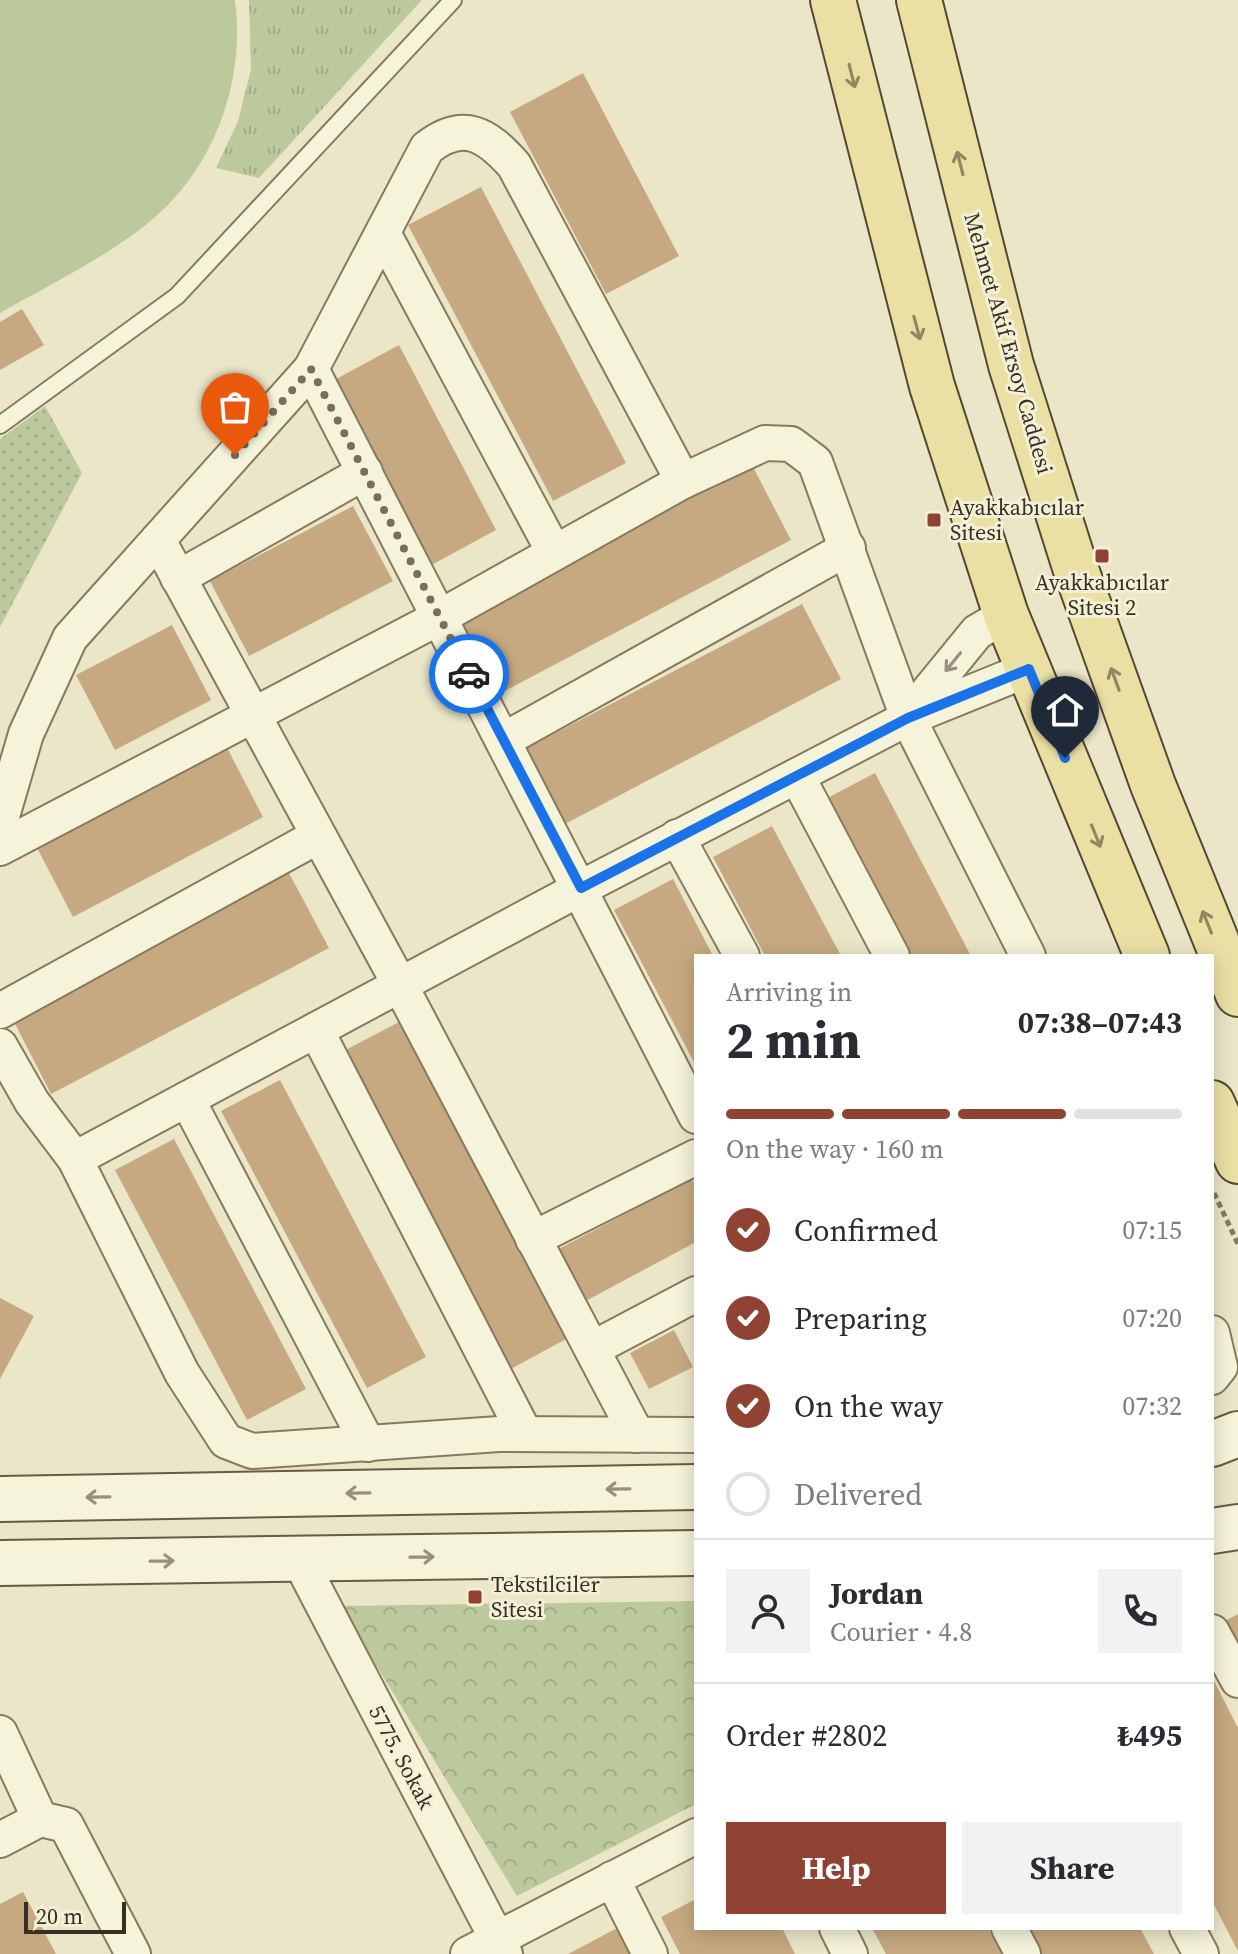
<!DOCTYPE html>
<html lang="en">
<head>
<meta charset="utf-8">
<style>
	:root { --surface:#fff; --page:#f2f2f3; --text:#2b2b33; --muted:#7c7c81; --line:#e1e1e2; --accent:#904233 }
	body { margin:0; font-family:"Source Serif 4",serif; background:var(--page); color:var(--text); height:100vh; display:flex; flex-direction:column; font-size:30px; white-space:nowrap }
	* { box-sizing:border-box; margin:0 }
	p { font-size:26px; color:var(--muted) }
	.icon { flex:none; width:44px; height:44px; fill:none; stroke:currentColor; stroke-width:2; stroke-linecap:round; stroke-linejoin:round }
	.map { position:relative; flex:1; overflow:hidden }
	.side { position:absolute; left:694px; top:954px; width:520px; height:976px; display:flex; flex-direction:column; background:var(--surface); border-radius:0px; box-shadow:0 4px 20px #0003 }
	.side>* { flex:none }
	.scale { position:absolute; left:24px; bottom:20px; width:102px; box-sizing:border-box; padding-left:8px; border:4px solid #372f21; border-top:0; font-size:22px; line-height:28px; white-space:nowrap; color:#372f21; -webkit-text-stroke:6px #f3f0d7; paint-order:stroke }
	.pin { position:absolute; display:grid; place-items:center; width:68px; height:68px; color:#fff; margin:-82px -34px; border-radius:50% 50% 50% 0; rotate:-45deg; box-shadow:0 0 8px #0007 }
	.pin .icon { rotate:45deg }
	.courier { position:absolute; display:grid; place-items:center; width:80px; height:80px; margin:-40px; border:6px solid #1a73e8; border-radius:50%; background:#fff; color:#222; box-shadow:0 2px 10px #0007 }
	.head em { font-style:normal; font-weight:700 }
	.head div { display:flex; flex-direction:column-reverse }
	.head { display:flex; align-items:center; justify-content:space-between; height:136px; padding:0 32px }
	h1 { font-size:52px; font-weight:700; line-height:60px }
	.bar { display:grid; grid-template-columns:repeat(4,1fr); gap:12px 8px; align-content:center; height:96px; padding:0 32px }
	.bar i { height:10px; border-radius:6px; background:var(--line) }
	.bar .selected { background:var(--accent) }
	.bar p { grid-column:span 4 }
	.line { display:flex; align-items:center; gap:20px; padding:0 32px; border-top:2px solid var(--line) }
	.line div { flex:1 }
	.round { display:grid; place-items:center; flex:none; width:84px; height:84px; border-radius:0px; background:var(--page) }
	ol { padding:0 32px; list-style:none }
	li { display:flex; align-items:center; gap:24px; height:88px }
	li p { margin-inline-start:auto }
	li .icon { padding:8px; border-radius:50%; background:var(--accent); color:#fff; stroke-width:4 }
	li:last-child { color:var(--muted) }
	li i { width:44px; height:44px; border:4px solid var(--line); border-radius:50% }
	.cta { display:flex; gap:16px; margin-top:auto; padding:16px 32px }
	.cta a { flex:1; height:92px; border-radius:0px; background:var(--accent); color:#fff; font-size:32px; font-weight:700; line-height:92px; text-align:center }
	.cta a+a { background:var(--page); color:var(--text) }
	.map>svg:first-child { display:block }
</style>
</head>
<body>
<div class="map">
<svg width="1238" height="1954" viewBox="0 0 1238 1954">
	<defs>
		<pattern id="grass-dots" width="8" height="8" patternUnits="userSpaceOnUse" patternTransform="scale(2)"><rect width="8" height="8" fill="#bcc99d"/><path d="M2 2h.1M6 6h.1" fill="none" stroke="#a2ad87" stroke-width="1.8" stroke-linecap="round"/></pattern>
		<pattern id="forest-crowns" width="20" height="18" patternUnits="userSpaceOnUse" patternTransform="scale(2)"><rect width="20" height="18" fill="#bcc99d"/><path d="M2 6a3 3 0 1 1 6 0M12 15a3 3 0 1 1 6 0" fill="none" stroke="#a2ad87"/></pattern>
		<pattern id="park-tufts" width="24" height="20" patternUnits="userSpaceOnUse" patternTransform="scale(2)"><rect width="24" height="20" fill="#bcc99d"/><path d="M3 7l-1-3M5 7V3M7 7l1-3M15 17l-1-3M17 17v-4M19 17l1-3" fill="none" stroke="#a2ad87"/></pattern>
	</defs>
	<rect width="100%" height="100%" fill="#ebe6c8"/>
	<path fill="url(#grass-dots)" d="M45,406L82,473L0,627V439Z"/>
	<path fill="url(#forest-crowns)" d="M696,1601V1804L517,1896L340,1606Z"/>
	<path fill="url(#park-tufts)" d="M249,0H422L259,178L216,168L238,121L251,69Z"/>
	<path fill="#bcc99d" d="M0,0H235C246,83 213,172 147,224C103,259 49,285 0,313Z"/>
	<g fill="#c6a981">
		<path d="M583,73L679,256L606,294L510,112Z"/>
		<path d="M481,187L626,463L553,501L408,225Z"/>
		<path d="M22,309L44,345L0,370V322Z"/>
		<path d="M399,345L496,530L424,569L327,384Z"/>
		<path d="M752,465L791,540L495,696L455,621Z"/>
		<path d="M353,506L393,581L249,656L210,581Z"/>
		<path d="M802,604L841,679L563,825L523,750Z"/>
		<path d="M172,625L211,700L115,750L76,675Z"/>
		<path d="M224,742L263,817L73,917L34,842Z"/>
		<path d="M875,773L971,956H896L816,804Z"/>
		<path d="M772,826L841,956H765L713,857Z"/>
		<path d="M289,873L329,948L51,1094L12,1018Z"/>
		<path d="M673,879L713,956H696V1066L614,910Z"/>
		<path d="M399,1022L566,1339L507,1371L340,1053Z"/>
		<path d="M280,1080L426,1357L367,1388L221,1111Z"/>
		<path d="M174,1139L306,1389L247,1420L115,1170Z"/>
		<path d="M692,1179L696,1187V1242L578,1305L551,1253Z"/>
		<path d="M0,1298L34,1316L0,1379Z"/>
		<path d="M674,1330L693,1367L649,1389L630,1353Z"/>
		<path d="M1238,1614V1652L1223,1622Z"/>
		<path d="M1212,1677L1238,1728V1951L1212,1901Z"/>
		<path d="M23,1892L56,1954H0V1904Z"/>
		<path d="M696,1899V1928H782L795,1954H680L661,1917Z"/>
		<path d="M621,1926L636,1954H568Z"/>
		<path d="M872,1928H988L1002,1954H886Z"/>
		<path d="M1025,1928H1140L1154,1954H1038Z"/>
	</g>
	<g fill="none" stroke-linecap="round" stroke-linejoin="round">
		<defs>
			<path id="lane" d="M0,425L177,296L453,0"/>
			<g id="street">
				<path d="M383,233L554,552"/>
				<path d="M311,369L696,1116"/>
				<path d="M158,540L400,985L637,1435"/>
				<path d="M178,578L365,472"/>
				<path d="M910,714L977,632L1006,615"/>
				<path d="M504,740L848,548"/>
				<path d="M797,776L892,956"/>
				<path d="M0,823L26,734L70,638L311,369L427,148C464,119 487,135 514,165L683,481L765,443L791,444L815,462L908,718L1028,956"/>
				<path d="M677,837L742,956"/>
				<path d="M0,848L440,617L683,481"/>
				<path d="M0,1011L318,836"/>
				<path d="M316,1030L525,1434"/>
				<path d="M0,1046L32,1102L75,1159L182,1373L226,1441L252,1451L499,1434L696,1435"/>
				<path d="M187,1099L368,1444"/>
				<path d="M75,1159L581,888L908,718L1029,669"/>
				<path d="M533,1239L696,1157"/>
				<path d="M1212,1333L1220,1367L1212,1377"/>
				<path d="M592,1349L696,1294"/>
				<path d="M299,1559L505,1954"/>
				<path d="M1212,1632L1238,1680"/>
				<path d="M0,1733L40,1819L66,1825L133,1954"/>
				<path d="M0,1840L40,1819"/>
				<path d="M612,1879L650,1954"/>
				<path d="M837,1928L850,1954"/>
				<path d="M1009,1928L1023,1954"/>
				<path d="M1187,1928L1201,1954"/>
				<path d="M468,1954L696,1836"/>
			</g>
			<g id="secondary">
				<path d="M1212,1444L1238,1434"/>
				<path d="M0,1499L696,1487"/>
				<path d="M1212,1531L1238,1527"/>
				<path d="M0,1563L696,1553"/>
			</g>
			<g id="primary">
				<path d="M833,0L932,386L1006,615L1147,956"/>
				<path d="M919,0L1011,365L1075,567L1153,785L1238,994"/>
				<path d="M1212,1103L1238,1161"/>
			</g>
		</defs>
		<use href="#lane" stroke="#867a5e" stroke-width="20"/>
		<use href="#street" stroke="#867a5e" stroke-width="38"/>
		<use href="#secondary" stroke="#685b41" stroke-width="48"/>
		<use href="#primary" stroke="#544832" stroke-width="48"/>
		<path stroke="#867a5e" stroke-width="5" stroke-dasharray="6 4" stroke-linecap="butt" d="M1214,1193L1238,1244"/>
		<use href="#lane" stroke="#f6f3db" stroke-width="16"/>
		<use href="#street" stroke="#f6f3db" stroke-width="34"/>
		<use href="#secondary" stroke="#f6f3db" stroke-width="44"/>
		<use href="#primary" stroke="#ebe0a4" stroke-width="44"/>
	</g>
	<defs><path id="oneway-shaft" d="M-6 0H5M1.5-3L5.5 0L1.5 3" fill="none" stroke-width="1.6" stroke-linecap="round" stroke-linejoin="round" transform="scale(2)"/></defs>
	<g stroke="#918862">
		<use href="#oneway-shaft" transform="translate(852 76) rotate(76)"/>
		<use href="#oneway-shaft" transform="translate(960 163) rotate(-104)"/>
		<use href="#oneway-shaft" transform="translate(917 328) rotate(75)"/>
		<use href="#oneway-shaft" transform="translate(1115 679) rotate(-110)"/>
		<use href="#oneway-shaft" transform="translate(1096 836) rotate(68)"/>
		<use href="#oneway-shaft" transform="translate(1207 922) rotate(-112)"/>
	</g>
	<g stroke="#96917e">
		<use href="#oneway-shaft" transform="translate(953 662) rotate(129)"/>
		<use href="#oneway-shaft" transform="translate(618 1489) rotate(179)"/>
		<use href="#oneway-shaft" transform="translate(358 1493) rotate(179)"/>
		<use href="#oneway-shaft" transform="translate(98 1497) rotate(179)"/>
		<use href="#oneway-shaft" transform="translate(422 1557) rotate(-1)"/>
		<use href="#oneway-shaft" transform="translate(162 1561) rotate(-1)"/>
	</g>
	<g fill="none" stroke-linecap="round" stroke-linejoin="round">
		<path stroke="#766f5b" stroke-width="8" stroke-dasharray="0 14.4" d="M235,455L311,369L469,674"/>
		<path stroke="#1a73e8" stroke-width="10" d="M469,674L581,888L908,718L1029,669L1065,758"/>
	</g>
	<g fill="#904233" stroke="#f3f0d7" stroke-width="3">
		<rect x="926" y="512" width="16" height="16" rx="4"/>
		<rect x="1094" y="548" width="16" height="16" rx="4"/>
		<rect x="467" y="1589" width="16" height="16" rx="4"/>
	</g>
	<g text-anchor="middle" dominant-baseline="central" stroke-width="6" stroke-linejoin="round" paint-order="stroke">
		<g font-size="22" fill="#372f21" stroke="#f3f0d7">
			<text transform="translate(1009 343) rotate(74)">Mehmet Akif Ersoy Caddesi</text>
			<text transform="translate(402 1757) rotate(62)">5775. Sokak</text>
		</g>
		<g font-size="22" fill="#372f21" stroke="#f3f0d7" text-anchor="start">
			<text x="950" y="507">Ayakkabıcılar<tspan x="950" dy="25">Sitesi</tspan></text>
			<text x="1102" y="582" text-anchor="middle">Ayakkabıcılar<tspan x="1102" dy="25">Sitesi 2</tspan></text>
			<text x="491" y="1584">Tekstilciler<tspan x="491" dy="25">Sitesi</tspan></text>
		</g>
	</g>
</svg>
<div class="scale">20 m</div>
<div class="pin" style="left:235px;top:455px;background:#ea580c"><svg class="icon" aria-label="bag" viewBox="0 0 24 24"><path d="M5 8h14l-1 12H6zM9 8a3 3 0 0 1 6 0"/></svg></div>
<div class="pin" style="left:1065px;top:758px;background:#1f2937"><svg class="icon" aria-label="home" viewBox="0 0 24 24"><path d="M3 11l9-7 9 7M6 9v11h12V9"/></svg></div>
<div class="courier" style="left:469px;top:674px"><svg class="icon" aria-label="car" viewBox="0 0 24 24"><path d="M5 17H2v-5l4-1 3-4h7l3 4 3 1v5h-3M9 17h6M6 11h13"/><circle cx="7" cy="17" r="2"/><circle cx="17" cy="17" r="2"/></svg></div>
<section class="side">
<div class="head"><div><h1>2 min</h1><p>Arriving in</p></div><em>07:38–07:43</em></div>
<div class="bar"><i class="selected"></i><i class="selected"></i><i class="selected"></i><i></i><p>On the way · 160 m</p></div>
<ol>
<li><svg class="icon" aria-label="check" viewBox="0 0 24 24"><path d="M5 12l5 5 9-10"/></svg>Confirmed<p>07:15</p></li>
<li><svg class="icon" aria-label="check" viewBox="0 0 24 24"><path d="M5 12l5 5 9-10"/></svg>Preparing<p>07:20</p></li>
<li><svg class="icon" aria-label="check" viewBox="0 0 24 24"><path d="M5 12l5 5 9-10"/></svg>On the way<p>07:32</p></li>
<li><i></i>Delivered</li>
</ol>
<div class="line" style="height:144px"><a class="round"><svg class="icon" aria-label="person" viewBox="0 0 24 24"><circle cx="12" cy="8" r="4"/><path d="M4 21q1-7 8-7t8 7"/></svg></a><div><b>Jordan</b><p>Courier · 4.8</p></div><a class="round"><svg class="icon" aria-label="phone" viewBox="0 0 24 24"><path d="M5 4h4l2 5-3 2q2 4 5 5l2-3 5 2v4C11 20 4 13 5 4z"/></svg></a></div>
<div class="line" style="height:104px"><div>Order #2802</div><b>₺495</b></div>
<div class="cta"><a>Help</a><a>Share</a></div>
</section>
</div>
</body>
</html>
